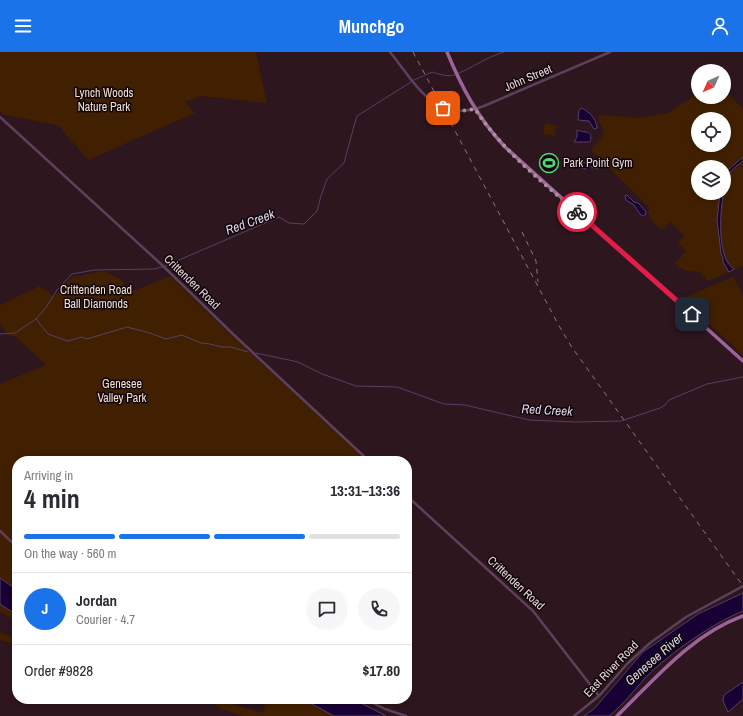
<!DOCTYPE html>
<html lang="en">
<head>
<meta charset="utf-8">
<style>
	:root { --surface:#fff; --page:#f7f7f7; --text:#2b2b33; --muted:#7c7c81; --line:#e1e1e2; --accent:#1a73e8 }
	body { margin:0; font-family:"Archivo Narrow",sans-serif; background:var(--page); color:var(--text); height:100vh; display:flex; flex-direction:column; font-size:15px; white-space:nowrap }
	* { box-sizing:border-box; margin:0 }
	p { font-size:13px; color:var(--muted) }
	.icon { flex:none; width:22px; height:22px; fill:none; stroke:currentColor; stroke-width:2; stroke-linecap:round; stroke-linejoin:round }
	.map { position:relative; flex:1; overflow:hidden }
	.details { position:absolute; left:12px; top:404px; width:400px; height:248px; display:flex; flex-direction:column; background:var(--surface); border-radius:16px; box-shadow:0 2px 6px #0003 }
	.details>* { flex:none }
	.needle { width:26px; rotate:225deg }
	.controls { position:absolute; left:691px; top:12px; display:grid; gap:8px }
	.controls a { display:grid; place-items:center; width:40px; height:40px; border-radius:50%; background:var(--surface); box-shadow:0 2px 6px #0003; font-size:20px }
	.pin { position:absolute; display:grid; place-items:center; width:34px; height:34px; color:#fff; margin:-17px; border-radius:8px; box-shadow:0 2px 6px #0006 }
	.courier { position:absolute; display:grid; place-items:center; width:40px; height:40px; margin:-20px; border:3px solid #e11d48; border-radius:50%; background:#fff; color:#222; box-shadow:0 1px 5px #0007 }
	.head em { font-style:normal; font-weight:700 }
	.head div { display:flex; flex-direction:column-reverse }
	.head { display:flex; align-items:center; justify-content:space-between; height:68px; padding:0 12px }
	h1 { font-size:26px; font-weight:700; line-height:30px }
	.bar { display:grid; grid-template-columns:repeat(4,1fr); gap:6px 4px; align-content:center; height:48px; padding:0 12px }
	.bar i { height:5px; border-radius:3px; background:var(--line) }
	.bar .current { background:var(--accent) }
	.bar p { grid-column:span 4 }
	.line { display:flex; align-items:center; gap:10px; padding:0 12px; border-top:1px solid var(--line) }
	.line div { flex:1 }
	.round { display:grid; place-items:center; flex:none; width:42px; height:42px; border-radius:21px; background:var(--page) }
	header { display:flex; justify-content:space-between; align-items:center; height:52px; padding:0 12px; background:var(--accent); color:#fff; font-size:18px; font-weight:700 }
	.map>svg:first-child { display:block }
</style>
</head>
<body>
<header><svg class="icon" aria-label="menu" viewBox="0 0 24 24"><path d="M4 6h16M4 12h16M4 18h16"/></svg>Munchgo<svg class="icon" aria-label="person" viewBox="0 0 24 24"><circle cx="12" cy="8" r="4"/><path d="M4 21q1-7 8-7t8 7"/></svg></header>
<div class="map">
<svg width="743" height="664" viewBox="0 0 743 664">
	<rect width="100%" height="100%" fill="#2e161e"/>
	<g fill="#412001" fill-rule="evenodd">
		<path d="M0,0H256L267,51L201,44L185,50L195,61L88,108L58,73L4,63L0,59Z"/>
		<path d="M724,38L743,57V214L708,229L700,220L683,218V215L679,216L675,211L686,199L678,191L684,183L670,170L662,178L649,166L650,165L648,160L650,156L591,98L604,82L598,65L604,63L637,66L668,61L698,41V45H724ZM698,67H724V93H698ZM698,115H724V141H698Z"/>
		<path d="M545,71L558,74L554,79L556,82V84L543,82Z"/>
		<path d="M104,219L122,228L129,241L170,224L215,268L367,409H17V538L0,526V332L46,313L15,284L11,285L0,272V253L40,234L54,245L72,225Z"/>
		<path d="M733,225L741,239L743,245V303L683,248L686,245Z"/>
		<path d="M0,552L17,563V570L0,559Z"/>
		<path d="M0,581L17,586V593L0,588Z"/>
		<path d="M210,647H215L264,661L265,647H303L334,664H244L221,657Z"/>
	</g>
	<g fill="#170034" stroke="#564066">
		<path d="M582,56C590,61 596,66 597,76L594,77L589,69L578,68L579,58Z"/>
		<path d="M577,78C584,81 594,78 590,90H574L577,85Z"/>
		<path d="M743,105V109C739,112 732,117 729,122C720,140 714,206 734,217L729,220L723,210V206L721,201L717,168L720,141H724L725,124L728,118Z"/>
		<path d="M574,107C575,108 579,110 580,111C588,112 594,107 600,115L597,117L589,114L585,117L581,116L574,110Z"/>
		<path d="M627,143L634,150L638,151L646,160L645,163L643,164L640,162L634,153L626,148L625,144Z"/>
		<path d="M0,526L17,538V563L0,552Z"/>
		<path d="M743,541V559C713,571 670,601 647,624C635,637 624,652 609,664H584L594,657L643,600L698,562Z"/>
		<path d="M743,630V647L728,660L723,649L724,643Z"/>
		<path d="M303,647H353L386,664H334Z"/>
	</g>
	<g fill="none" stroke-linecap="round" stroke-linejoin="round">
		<g stroke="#564066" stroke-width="1">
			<path d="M414,28L432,20C439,22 447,25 454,23C471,17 486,5 504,0"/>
			<path d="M165,214L279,165L289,171L304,172L317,159L321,144L327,127L344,111L354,74L357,64L411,30"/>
			<path d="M36,267L48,282L68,289L82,285L87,287L127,275L150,281L166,287L182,283L201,291L210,292L222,295H231L248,300"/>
			<path d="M0,282L15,281L36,267L47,254L57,238L72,222L94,218L154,217L162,215"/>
			<path d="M256,301L298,310L322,322L356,334L397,335L444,352L465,353L529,368L575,370L621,369L660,356L665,353L669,348L707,332L743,325"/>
		</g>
		<g stroke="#5d415c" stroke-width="2.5">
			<path d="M390,0C416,32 435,73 484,54L610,0"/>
			<path d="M0,65L162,213L234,283L369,409"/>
			<path d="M407,444L533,559L599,644"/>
			<path d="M0,479L17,495"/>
			<path d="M365,647L385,657L406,664"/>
			<path d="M574,664L599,644L627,612L650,591L686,565L743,534"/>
		</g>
		<g stroke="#9c639a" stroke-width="3.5">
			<path d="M447,0C462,36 478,66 505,95L743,309"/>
			<path d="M617,664C655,627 691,583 743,564"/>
		</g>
		<g stroke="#8b767d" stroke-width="1" stroke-dasharray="5 5" stroke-linecap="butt">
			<path d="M413,0L558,272L571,294L743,534"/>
			<path d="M522,180L536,209L538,230"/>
		</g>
	</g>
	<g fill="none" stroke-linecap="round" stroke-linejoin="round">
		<path stroke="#a7939a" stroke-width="4" stroke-dasharray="0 7.2" d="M443,56L460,59L475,57C502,98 540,128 577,160"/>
		<path stroke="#e11d48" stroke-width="5" d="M577,160L692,262"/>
	</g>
	<defs>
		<symbol id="stadium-ring" viewBox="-11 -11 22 22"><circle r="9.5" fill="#0f0508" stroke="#50d674" stroke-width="1.5"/><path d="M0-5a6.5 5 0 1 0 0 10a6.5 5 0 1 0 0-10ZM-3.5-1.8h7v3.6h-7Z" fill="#50d674"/></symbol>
	</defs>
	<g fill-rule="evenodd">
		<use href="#stadium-ring" x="538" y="100" width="22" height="22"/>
	</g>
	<g text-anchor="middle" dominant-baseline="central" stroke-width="3" stroke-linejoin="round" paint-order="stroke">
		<g font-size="12" fill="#e8d7dc" stroke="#0f0508">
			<text transform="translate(528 26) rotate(-23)">John Street</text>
			<text transform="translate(192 230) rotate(44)">Crittenden Road</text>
			<text transform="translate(516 531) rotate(43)">Crittenden Road</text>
			<text transform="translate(611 617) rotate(-46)">East River Road</text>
		</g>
		<g font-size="12" fill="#f4dfd0" stroke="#0f0508">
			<text x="104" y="41">Lynch Woods<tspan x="104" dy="14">Nature Park</tspan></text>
			<text x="96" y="238">Crittenden Road<tspan x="96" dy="14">Ball Diamonds</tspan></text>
			<text x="122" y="332">Genesee<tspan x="122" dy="14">Valley Park</tspan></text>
		</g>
		<g font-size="12" fill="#e8d7dc" stroke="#0f0508" text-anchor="start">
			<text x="563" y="111">Park Point Gym</text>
		</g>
		<g font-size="13" font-style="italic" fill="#ded8ee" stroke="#0f0508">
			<text transform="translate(250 170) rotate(-20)">Red Creek</text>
			<text transform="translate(547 358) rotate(3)">Red Creek</text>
			<text transform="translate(654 607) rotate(-41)">Genesee River</text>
		</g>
	</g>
</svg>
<div class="controls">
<a><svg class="needle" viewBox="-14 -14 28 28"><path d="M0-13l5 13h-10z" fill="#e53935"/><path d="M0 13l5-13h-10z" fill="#7c7c81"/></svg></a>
<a><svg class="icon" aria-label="locate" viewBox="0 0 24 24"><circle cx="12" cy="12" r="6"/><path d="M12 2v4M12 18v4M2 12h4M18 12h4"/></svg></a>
<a><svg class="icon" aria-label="layers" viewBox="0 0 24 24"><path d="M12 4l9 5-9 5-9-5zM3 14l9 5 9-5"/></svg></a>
</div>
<div class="pin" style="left:443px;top:56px;background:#ea580c"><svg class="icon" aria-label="bag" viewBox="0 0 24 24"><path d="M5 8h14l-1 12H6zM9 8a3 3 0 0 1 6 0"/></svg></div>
<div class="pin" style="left:692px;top:262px;background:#1f2937"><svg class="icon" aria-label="home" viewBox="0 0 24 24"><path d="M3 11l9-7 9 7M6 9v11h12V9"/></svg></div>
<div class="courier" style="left:577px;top:160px"><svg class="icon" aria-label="bike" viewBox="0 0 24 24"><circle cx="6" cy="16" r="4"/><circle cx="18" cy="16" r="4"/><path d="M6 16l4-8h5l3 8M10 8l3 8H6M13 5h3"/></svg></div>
<section class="details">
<div class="head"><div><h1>4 min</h1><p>Arriving in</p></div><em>13:31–13:36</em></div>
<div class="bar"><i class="current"></i><i class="current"></i><i class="current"></i><i></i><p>On the way · 560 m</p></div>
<div class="line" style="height:72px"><b class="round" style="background:var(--accent);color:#fff">J</b><div><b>Jordan</b><p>Courier · 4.7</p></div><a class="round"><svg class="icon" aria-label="chat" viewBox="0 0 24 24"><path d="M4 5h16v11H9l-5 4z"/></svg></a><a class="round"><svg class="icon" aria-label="phone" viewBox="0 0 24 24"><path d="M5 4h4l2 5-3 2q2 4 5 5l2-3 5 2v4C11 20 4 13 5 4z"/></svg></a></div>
<div class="line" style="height:52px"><div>Order #9828</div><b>$17.80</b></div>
</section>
</div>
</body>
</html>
